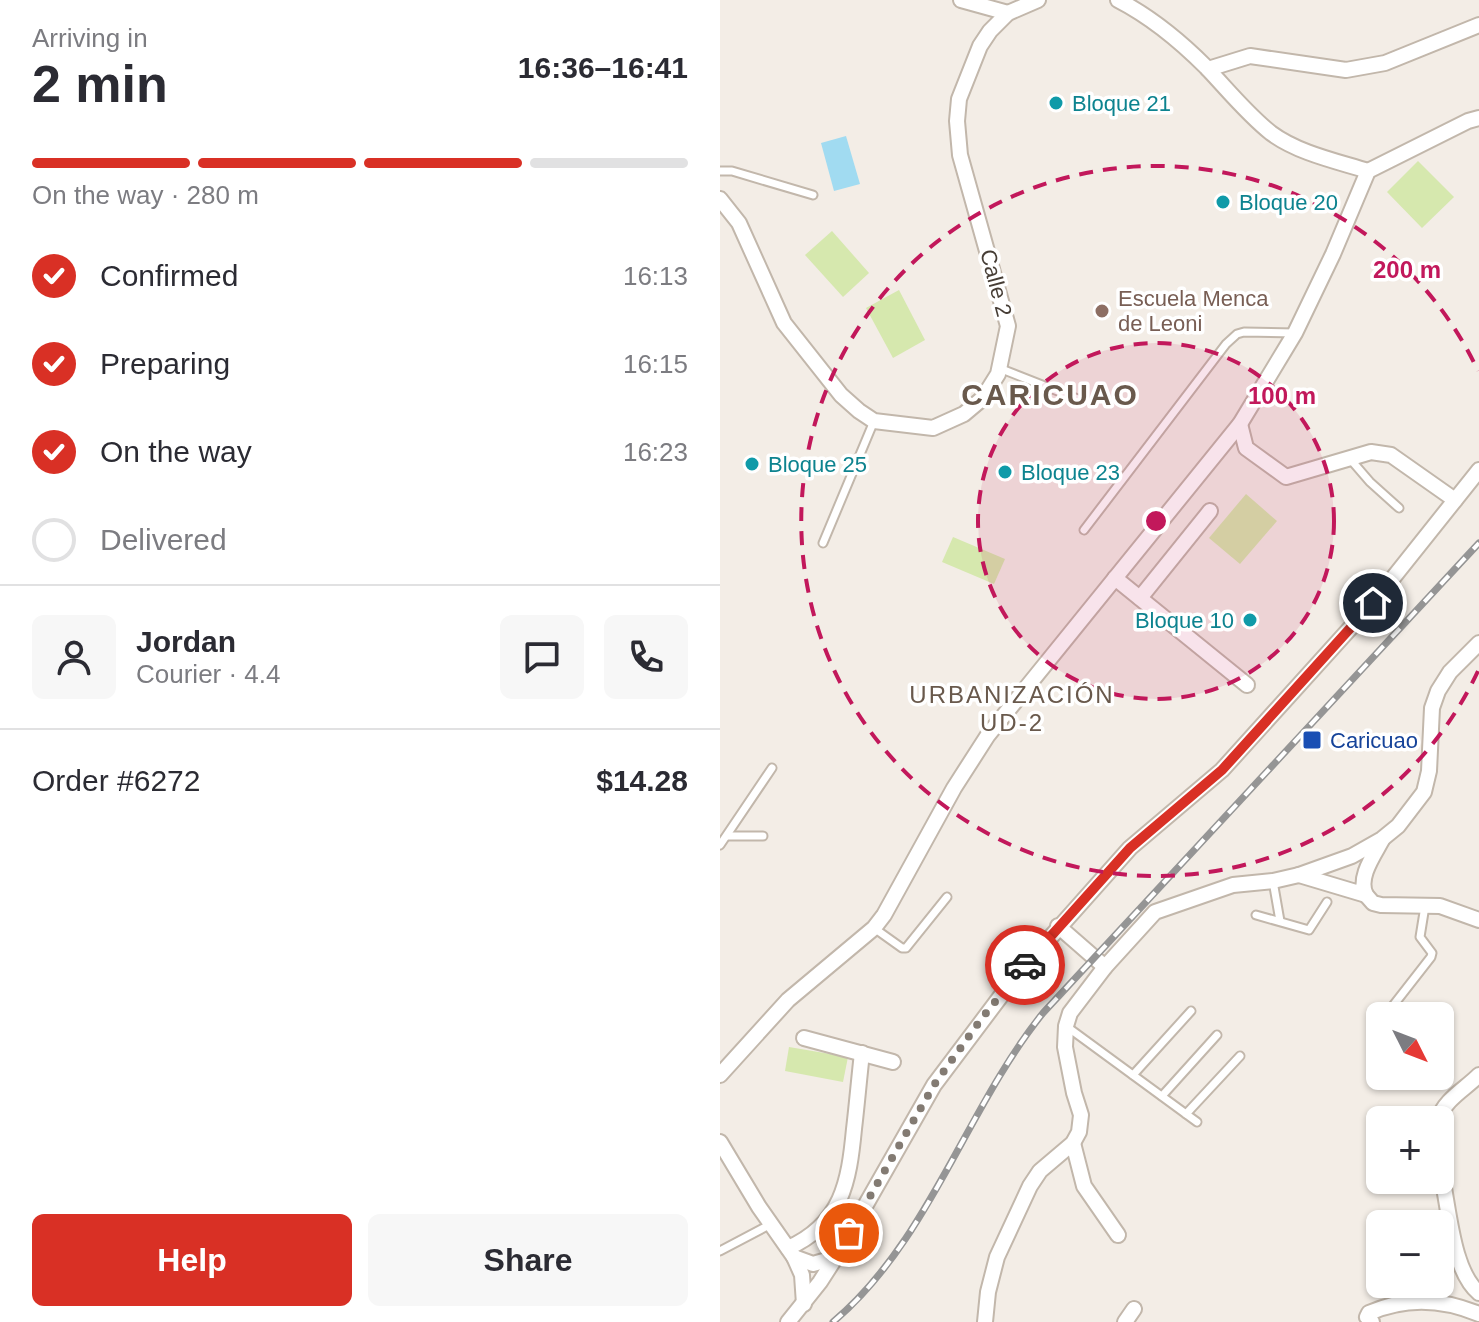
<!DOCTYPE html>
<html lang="en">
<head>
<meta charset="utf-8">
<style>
	:root { --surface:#fff; --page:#f7f7f7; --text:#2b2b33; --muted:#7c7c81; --line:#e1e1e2; --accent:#d93025 }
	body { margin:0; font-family:Helvetica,sans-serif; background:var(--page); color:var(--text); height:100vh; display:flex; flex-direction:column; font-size:30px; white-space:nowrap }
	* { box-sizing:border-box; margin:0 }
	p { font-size:26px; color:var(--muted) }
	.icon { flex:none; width:44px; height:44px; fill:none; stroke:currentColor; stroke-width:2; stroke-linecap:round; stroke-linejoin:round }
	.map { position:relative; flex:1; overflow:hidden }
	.panel { display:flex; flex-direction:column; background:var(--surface); width:720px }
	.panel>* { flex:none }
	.needle { width:52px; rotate:132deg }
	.buttons { position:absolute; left:646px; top:1002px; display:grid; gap:16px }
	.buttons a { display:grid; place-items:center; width:88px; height:88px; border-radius:12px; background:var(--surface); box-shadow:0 2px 6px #0004; font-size:40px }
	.pin { position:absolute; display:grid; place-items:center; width:68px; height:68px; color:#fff; margin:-34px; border:4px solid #fff; border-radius:50%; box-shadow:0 2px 8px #0007 }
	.courier { position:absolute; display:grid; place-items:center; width:80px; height:80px; margin:-40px; border:6px solid #d93025; border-radius:50%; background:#fff; color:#222; box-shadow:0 2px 10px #0007 }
	.headline em { font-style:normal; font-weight:600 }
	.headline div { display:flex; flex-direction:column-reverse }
	.headline { display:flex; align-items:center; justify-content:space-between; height:136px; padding:0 32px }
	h1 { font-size:52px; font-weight:600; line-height:60px }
	.bar { display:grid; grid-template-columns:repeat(4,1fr); gap:12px 8px; align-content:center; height:96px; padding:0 32px }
	.bar i { height:10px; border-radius:6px; background:var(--line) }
	.bar .active { background:var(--accent) }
	.bar p { grid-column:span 4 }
	.line { display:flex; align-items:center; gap:20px; padding:0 32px; border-top:2px solid var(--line) }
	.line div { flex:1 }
	.round { display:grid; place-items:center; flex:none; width:84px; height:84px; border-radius:12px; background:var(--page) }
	ol { padding:0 32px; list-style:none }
	li { display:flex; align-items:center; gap:24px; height:88px }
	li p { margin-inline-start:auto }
	li .icon { padding:8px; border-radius:50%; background:var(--accent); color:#fff; stroke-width:4 }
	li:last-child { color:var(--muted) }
	li i { width:44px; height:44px; border:4px solid var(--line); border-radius:50% }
	.primary-button { display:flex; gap:16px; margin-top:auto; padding:16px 32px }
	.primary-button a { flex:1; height:92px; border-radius:12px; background:var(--accent); color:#fff; font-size:32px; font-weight:600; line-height:92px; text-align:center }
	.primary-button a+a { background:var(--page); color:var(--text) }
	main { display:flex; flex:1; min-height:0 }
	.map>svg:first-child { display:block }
</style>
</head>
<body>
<main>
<section class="panel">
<div class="headline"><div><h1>2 min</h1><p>Arriving in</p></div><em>16:36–16:41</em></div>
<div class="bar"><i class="active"></i><i class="active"></i><i class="active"></i><i></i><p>On the way · 280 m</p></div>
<ol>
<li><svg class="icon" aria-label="check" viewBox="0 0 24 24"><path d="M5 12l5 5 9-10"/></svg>Confirmed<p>16:13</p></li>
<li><svg class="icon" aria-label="check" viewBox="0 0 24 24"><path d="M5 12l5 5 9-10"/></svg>Preparing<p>16:15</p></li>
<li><svg class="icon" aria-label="check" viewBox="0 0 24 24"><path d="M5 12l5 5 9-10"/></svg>On the way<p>16:23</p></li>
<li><i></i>Delivered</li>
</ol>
<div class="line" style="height:144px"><a class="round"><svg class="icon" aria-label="person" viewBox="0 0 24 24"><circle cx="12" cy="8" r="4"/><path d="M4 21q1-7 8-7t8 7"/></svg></a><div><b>Jordan</b><p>Courier · 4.4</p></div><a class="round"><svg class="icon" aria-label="chat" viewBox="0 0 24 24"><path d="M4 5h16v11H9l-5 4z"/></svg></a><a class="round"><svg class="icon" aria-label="phone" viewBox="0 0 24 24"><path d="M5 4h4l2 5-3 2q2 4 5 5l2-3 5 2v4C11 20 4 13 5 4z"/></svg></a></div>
<div class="line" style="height:104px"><div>Order #6272</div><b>$14.28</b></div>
<div class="primary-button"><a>Help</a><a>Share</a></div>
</section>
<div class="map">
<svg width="759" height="1322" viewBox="0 0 759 1322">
	<rect width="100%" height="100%" fill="#f3ede6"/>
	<g fill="#d6e8ae">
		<path d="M698,161L734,197L702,228L667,192Z"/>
		<path d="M112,231L149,273L123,297L85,255Z"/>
		<path d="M179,290L205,340L173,358L146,308Z"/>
		<path d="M526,494L557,521L520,564L489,538Z"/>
		<path d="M233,537L285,559L274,584L222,562Z"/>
		<path d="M69,1047L128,1057L123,1082L65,1071Z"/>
	</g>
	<path fill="#a1dbf1" d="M126,136L140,184L114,191L101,143Z"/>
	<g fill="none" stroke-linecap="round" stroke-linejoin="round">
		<defs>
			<g id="service">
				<path d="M0,171H12L93,195"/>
				<path d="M279,368L358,399"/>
				<path d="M631,460L650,482L679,508"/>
				<path d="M364,530L506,344L517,334L524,332L575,333"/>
				<path d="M103,543L154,421"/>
				<path d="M8,836H43"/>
				<path d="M0,845L52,768"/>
				<path d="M553,881L560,921"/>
				<path d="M536,915L589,930L607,902"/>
				<path d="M154,928L182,948H186L227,897"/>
				<path d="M665,1016L711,957L712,953L700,937L705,906"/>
				<path d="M346,1026L477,1122"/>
				<path d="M413,1075L471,1011"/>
				<path d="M442,1096L497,1035"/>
				<path d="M466,1114L520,1056"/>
				<path d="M0,1251L51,1224"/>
			</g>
			<g id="minor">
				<path d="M241,0L288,13"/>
				<path d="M398,0C431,17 460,41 486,67C507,89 527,114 551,133C578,153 616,161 648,171"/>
				<path d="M488,69L530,56L626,70L665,63L759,25"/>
				<path d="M0,199L19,223L64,323L121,395L139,411L154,421L213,428L244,414L263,398L278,374L288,326L240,155L237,121L239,99L260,46L270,31L288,13L318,0"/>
				<path d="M520,424L526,448L566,477L651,452L671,455L735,500"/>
				<path d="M395,578L527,685"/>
				<path d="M420,598L490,511"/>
				<path d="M579,875L646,895C637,878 654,855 662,840"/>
				<path d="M646,895L653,903L661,905L720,906L759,920"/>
				<path d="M338,926L385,967"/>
				<path d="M84,1038L173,1062"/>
				<path d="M0,1075L68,1000L154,928L164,915L234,788L268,735L520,424L575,333L613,254L648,171L748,121L759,118"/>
				<path d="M718,1120C725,1099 744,1090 759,1075"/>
				<path d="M0,1142L39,1207L74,1257"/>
				<path d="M353,1143L364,1186L398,1235"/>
				<path d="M720,1168C729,1203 731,1270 759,1293"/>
				<path d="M68,1248C122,1224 129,1182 134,1129C137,1104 139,1079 142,1053"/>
				<path d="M84,1304L82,1275L74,1257L93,1264L114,1258"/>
				<path d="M68,1322L100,1282L116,1257L214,1085L296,976L410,848L502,770L653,603L759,470"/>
				<path d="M265,1322L268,1292L277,1257L310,1186L320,1171L353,1143L359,1132L361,1115L354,1093L345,1047L346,1026L350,1013L385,967L435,912L513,885L553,881L579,875L632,856L662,839L678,826L704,792L709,771L712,708L718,691L730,672L759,643"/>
				<path d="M405,1322L414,1309"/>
				<path d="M652,1322L647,1317L649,1313C685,1297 723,1299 759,1314"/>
			</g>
		</defs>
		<use href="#service" stroke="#c2b7ab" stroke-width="11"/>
		<use href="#minor" stroke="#c2b7ab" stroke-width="18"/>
		<use href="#service" stroke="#fff" stroke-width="7"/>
		<use href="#minor" stroke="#fff" stroke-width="14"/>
		<defs>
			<path id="rail" d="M113,1322C210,1240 245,1110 323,1013L759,543"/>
		</defs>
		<use href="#rail" stroke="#959595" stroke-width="7"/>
		<use href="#rail" stroke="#fff" stroke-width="4" stroke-dasharray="12" stroke-linecap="butt"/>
	</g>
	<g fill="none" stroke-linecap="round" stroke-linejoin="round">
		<path stroke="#837b73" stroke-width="8" stroke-dasharray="0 14.4" d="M129,1233L214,1085L262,1018L305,965"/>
		<path stroke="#d93025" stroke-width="10" d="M305,965L410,848L502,770L653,603"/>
	</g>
	<circle cx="436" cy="521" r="178" fill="#c2185b" fill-opacity=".12"/>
	<g fill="none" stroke="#c2185b" stroke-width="4" stroke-dasharray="14 10">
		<circle cx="436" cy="521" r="178"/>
		<path d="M758 671A355 355 0 1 1 758 371"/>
	</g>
	<g fill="#0f9aa8" stroke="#fff" stroke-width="3">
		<circle cx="336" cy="103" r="8"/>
		<circle cx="503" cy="202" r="8"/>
		<circle cx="32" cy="464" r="8"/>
		<circle cx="285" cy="472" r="8"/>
		<circle cx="530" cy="620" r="8"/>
	</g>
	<circle fill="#8d6e63" stroke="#fff" stroke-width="3" cx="382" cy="311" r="8"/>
	<rect fill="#1a4fb4" stroke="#fff" stroke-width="3" x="582" y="730" width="20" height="20" rx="4"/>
	<g text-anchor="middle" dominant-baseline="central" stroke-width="7" stroke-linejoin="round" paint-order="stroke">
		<g font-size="22" fill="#0d838f" stroke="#fff" text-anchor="start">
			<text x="352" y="103">Bloque 21</text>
			<text x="519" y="202">Bloque 20</text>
			<text x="48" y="464">Bloque 25</text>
			<text x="301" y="472">Bloque 23</text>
			<text x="514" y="620" text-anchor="end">Bloque 10</text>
		</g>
		<g font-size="22" fill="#463d35" stroke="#fff">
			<text transform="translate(276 283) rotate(75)">Calle 2</text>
		</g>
		<g font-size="22" fill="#785e54" stroke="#fff" text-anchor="start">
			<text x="398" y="298">Escuela Menca<tspan x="398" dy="25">de Leoni</tspan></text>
		</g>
		<g font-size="22" fill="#164399" stroke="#fff" text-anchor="start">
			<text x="610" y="740">Caricuao</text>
		</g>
		<g font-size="24" letter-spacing="2" fill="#69594c" stroke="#fff">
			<text x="292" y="694">URBANIZACIÓN<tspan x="292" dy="28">UD-2</tspan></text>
		</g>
		<g font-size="30" font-weight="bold" letter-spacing="2" fill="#69594c" stroke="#fff">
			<text x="330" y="394">CARICUAO</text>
		</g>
	</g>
	<circle cx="436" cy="521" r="12" fill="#c2185b" stroke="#fff" stroke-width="4"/>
	<g font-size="24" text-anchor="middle" font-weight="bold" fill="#c2185b" stroke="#fff" stroke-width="7" stroke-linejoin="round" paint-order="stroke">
		<text x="687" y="278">200 m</text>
		<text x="562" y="404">100 m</text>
	</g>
</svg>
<div class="buttons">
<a><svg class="needle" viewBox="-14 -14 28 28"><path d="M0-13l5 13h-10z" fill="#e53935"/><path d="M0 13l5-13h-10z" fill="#7c7c81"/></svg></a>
<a>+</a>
<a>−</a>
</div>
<div class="pin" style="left:129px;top:1233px;background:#ea580c"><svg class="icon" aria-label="bag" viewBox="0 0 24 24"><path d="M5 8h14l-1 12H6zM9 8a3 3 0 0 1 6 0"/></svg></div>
<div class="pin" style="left:653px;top:603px;background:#1f2937"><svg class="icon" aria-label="home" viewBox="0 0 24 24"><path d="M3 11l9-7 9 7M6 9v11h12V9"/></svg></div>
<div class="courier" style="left:305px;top:965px"><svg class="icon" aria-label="car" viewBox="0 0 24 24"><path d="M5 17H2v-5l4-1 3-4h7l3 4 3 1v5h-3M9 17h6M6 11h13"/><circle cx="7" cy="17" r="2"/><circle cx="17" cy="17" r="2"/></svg></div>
</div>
</main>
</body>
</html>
